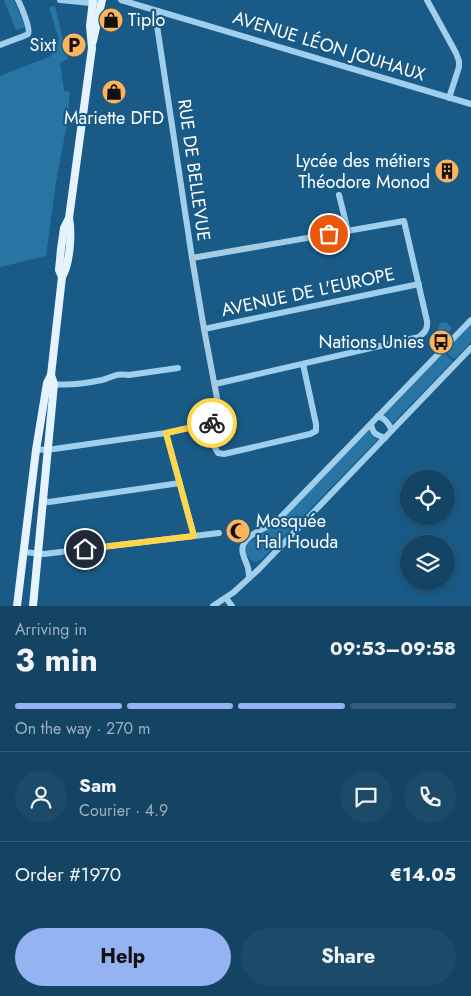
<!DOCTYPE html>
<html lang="en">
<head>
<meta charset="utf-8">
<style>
	:root { --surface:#134464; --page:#1c4b6a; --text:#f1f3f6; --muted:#9db0bf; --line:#325c78; --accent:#95b2f1 }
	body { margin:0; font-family:Jost,sans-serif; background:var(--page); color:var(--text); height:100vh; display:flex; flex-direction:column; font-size:19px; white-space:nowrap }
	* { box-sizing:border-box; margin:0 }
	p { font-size:16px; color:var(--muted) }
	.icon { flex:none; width:28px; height:28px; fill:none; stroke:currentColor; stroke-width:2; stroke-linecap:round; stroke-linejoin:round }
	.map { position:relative; height:606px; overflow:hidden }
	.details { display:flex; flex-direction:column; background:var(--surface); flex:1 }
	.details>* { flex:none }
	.tools { position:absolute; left:400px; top:470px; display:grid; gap:10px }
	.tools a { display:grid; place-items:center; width:55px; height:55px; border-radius:50%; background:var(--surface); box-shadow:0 2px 8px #0003,0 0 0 1px var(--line); font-size:25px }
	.pin { position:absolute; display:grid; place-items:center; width:42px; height:42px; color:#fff; margin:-21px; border:2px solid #fff; border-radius:50%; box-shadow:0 1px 5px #0007 }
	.courier { position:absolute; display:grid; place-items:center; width:50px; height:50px; margin:-25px; border:4px solid #ffd54a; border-radius:50%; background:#fff; color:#222; box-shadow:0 1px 6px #0007 }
	.summary em { font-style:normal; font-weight:700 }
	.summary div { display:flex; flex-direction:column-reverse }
	.summary { display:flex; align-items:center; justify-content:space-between; height:85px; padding:0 15px }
	h1 { font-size:32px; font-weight:700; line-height:38px }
	.bar { display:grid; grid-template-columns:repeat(4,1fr); gap:8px 5px; align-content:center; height:60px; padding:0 15px }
	.bar i { height:6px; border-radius:4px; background:var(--line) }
	.bar .on { background:var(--accent) }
	.bar p { grid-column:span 4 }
	.line { display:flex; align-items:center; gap:12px; padding:0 15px; border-top:1px solid var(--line) }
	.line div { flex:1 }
	.round { display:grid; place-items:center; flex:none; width:52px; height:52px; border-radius:26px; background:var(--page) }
	.action { display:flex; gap:10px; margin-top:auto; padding:10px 15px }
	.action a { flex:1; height:58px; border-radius:30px; background:var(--accent); color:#111; font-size:20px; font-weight:700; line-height:58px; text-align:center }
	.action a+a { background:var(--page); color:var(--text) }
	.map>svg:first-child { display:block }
</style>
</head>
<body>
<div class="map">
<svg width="471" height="606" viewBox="0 0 471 606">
	<rect width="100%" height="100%" fill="#195b86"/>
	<g fill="#2874a3">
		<path d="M4,0H14L25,27L16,30Z"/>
		<path d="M55,6L68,59L60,63L64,91L70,92L67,124L56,182L46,256L0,267V76L51,56L59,40L49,7Z"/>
		<path d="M446,322L452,328L442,339L436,334L440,323Z"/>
		<path d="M471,323V342L456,358H453L446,352V349Z"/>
		<path d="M442,353H444L452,360V362L392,424L390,419L383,415Z"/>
		<path d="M369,430L372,436L378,439L261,560L256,562L250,560L246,554V547L249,542L278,523Z"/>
	</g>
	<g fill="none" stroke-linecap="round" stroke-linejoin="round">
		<g stroke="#9fcfed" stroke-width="6">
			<path d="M60,0L101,4"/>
			<path d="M121,0L471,104"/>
			<path d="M427,0L456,53L459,61V67L449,98"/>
			<path d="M0,45L24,36C25,35 27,35 28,34C31,29 21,6 18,0"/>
			<path d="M339,195L348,231"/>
			<path d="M192,258L404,221L427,321C428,329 425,332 419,337L215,384"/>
			<path d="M204,329L419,284"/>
			<path d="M54,384C70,386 87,383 102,380C113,377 116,373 129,375L178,368"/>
			<path d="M378,416C386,419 388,423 392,430"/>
			<path d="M210,424L215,448L218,453L224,454L310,434L316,431V424L303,364"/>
			<path d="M371,424C373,434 375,434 385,438"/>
			<path d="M166,433L194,536"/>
			<path d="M36,450L54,449L166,433L219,421L220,414L204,329L192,258L156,19L158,11"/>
			<path d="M43,501L49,502L180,483"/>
			<path d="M23,552L44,554L219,533"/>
			<path d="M249,578C249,564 246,565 243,554C238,537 264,529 276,522L471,320"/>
			<path d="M226,598L232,606"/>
			<path d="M213,606L234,592L259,569L471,348"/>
		</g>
		<g stroke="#e5f3ff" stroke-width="8">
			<path d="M93,41L102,0"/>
			<path d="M62,277L59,270L61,249L64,228L69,218"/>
			<path d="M17,606L36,450L47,383L51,375L62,277C70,264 72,233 69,218L92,48L90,26L93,0"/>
			<path d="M33,606L54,384L51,375"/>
		</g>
	</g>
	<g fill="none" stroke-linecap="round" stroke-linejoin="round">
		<path stroke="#aec6d5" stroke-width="5" stroke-dasharray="0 9" d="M212,423L219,421L220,414L204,329L192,258L329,234"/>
		<path stroke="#ffd54a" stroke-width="6" d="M85,549L194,536L166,433L212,423"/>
	</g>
	<defs>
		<symbol id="shop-disc" viewBox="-11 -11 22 22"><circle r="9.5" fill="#ffb45b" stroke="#195b86"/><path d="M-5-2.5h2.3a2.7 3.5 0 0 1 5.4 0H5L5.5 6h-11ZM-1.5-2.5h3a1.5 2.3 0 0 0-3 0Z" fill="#111"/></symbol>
		<symbol id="parking-disc" viewBox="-11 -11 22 22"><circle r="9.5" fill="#ffb45b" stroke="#195b86"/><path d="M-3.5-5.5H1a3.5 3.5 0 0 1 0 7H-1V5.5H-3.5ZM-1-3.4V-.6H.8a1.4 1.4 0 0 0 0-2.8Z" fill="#111"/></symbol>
		<symbol id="building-disc" viewBox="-11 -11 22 22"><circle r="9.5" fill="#ffb45b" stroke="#195b86"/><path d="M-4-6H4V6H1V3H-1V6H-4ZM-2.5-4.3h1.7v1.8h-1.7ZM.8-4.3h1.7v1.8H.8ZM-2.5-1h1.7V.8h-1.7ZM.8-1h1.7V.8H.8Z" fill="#111"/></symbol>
		<symbol id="bus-disc" viewBox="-11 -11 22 22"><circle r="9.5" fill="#ffb45b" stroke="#195b86"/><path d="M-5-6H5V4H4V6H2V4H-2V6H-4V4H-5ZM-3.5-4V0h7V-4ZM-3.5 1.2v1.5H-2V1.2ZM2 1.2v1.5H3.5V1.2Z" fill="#111"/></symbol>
		<symbol id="mosque-disc" viewBox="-11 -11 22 22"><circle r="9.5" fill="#ffb45b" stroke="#195b86"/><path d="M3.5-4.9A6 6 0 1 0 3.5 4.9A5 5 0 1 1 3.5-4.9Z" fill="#111"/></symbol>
	</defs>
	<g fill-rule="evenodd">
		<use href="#shop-disc" x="97" y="6" width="28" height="28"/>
		<use href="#parking-disc" x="60" y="31" width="28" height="28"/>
		<use href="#shop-disc" x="100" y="78" width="28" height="28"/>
		<use href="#building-disc" x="433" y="157" width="28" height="28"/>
		<use href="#bus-disc" x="427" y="328" width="28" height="28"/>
		<use href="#mosque-disc" x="224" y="517" width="28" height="28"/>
	</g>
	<g text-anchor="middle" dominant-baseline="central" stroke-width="4.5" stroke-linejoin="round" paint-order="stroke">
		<g font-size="18" fill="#fff" stroke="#195b86" text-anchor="end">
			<text x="128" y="20" text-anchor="start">Tiplo</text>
			<text x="56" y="45">Sixt</text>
			<text x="114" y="118" text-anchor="middle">Mariette DFD</text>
			<text x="430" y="161">Lycée des métiers<tspan x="430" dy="21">Théodore Monod</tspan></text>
			<text x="424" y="342">Nations Unies</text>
			<text x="256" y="521" text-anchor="start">Mosquée<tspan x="256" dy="21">Hal Houda</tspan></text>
		</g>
		<g font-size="18" fill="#fff" stroke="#195b86">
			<text transform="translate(329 46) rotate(17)">AVENUE LÉON JOUHAUX</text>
			<text transform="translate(194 170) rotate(82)">RUE DE BELLEVUE</text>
			<text transform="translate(308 292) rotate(-12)">AVENUE DE L'EUROPE</text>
		</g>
	</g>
</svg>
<div class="tools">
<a><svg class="icon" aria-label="locate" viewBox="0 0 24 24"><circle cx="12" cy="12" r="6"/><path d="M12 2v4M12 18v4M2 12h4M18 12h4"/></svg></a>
<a><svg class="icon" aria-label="layers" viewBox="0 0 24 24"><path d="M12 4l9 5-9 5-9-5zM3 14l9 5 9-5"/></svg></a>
</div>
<div class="pin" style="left:329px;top:234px;background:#ea580c"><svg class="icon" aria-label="bag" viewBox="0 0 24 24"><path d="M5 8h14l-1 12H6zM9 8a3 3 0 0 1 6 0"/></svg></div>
<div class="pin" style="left:85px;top:549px;background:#1f2937"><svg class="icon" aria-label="home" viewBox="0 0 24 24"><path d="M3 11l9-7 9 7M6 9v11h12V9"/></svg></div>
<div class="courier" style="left:212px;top:423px"><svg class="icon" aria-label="bike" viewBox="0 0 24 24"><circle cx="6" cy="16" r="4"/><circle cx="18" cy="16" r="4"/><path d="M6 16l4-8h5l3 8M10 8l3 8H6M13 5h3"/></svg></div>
</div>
<section class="details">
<div class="summary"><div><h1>3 min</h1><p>Arriving in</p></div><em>09:53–09:58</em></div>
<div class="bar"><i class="on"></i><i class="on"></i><i class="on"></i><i></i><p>On the way · 270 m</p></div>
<div class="line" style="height:90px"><a class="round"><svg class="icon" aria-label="person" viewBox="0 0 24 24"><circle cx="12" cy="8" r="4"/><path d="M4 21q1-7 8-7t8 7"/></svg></a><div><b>Sam</b><p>Courier · 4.9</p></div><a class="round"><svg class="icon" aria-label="chat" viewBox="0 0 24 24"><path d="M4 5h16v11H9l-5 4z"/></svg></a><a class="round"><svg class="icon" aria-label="phone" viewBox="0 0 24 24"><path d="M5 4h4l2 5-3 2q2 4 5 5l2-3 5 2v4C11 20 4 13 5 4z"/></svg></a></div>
<div class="line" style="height:65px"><div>Order #1970</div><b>€14.05</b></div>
<div class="action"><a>Help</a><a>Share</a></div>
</section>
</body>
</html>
